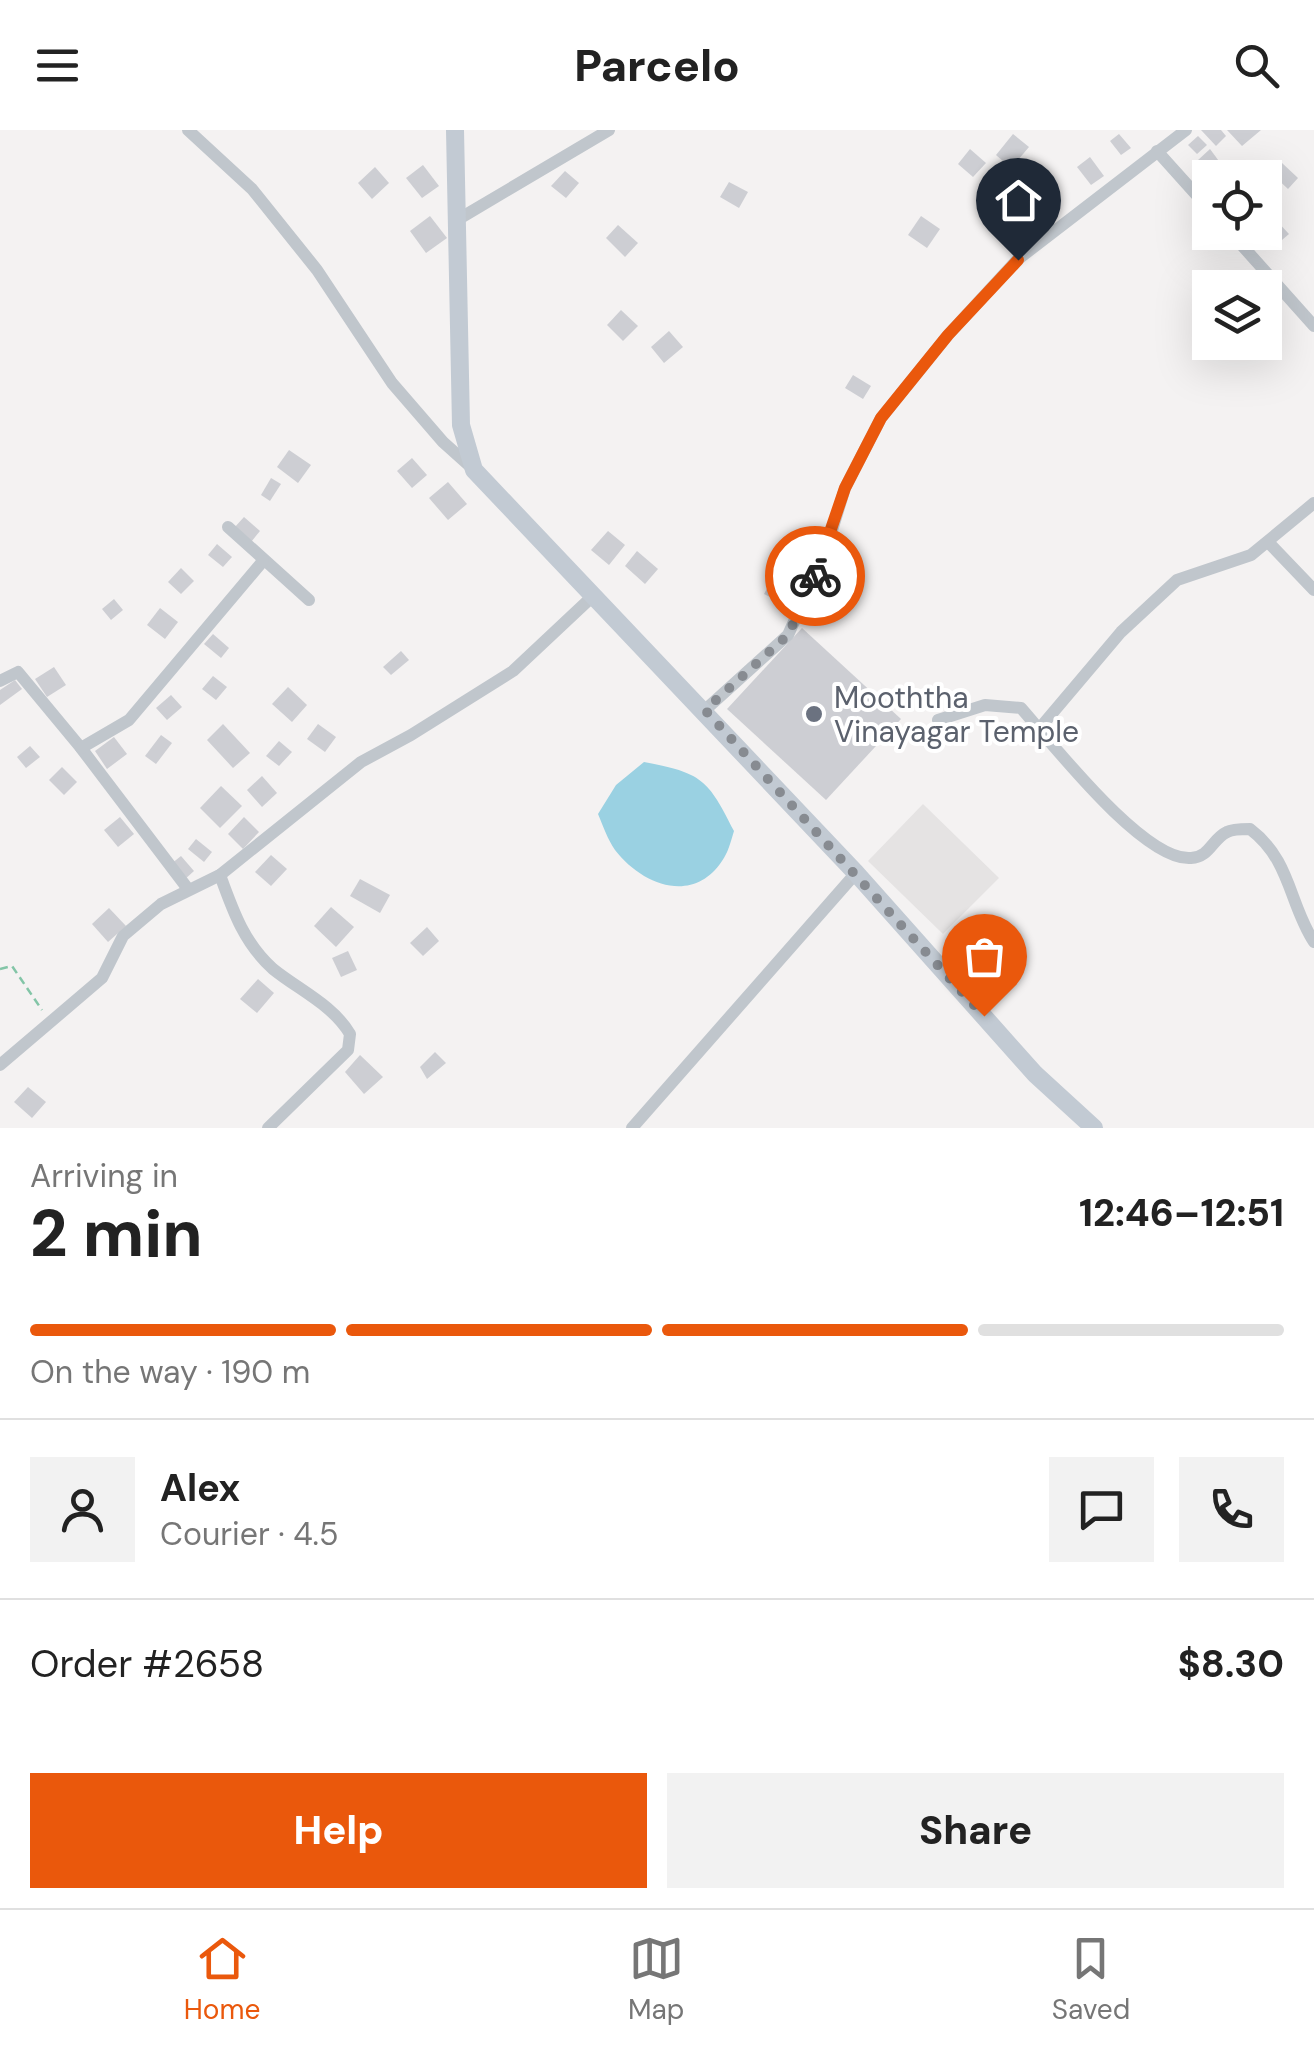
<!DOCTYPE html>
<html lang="en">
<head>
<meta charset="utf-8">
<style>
	:root { --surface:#fff; --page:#f2f2f2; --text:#222; --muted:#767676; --line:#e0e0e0; --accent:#ea580c }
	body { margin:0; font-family:"DM Sans",sans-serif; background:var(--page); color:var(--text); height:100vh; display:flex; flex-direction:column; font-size:38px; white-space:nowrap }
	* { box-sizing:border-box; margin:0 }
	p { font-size:32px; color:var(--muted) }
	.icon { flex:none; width:55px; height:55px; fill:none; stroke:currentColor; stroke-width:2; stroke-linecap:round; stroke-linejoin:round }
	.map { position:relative; height:998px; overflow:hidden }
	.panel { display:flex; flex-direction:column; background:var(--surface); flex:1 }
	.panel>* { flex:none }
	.buttons { position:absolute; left:1192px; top:30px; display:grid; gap:20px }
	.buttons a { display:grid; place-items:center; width:90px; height:90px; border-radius:0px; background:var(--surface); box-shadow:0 10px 40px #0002; font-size:50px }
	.pin { position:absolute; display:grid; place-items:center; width:85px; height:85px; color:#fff; margin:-102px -42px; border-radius:50% 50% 50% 0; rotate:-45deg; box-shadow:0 0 10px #0007 }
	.pin .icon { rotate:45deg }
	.courier { position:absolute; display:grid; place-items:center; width:100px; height:100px; margin:-50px; border:8px solid #ea580c; border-radius:50%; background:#fff; color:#222; box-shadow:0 2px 12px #0007 }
	.head em { font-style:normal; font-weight:800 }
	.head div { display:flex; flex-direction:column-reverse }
	.head { display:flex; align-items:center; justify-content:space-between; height:170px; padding:0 30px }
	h1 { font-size:65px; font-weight:800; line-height:75px }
	.bar { display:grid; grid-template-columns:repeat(4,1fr); gap:15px 10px; align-content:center; height:120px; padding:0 30px }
	.bar i { height:12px; border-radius:8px; background:var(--line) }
	.bar .on { background:var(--accent) }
	.bar p { grid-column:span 4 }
	.line { display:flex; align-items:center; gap:25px; padding:0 30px; border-top:2px solid var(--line) }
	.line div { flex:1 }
	.round { display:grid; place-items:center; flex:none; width:105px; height:105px; border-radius:0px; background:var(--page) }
	.cta { display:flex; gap:20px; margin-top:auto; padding:20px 30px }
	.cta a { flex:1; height:115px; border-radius:0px; background:var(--accent); color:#fff; font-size:40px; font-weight:800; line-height:115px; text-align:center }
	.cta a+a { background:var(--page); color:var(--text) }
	header { display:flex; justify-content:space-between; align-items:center; height:130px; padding:0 30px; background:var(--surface); font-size:45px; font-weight:800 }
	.tab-bar { display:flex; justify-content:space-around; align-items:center; height:140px; border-top:2px solid var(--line); background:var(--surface); font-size:28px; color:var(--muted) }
	.tab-bar a { display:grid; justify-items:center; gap:5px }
	.tab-bar .on { color:var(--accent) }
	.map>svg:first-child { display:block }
</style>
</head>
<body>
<header><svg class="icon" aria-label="menu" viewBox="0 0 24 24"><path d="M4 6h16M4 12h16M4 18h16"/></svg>Parcelo<svg class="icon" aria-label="search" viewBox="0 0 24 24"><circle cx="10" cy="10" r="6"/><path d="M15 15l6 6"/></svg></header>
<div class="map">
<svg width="1314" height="998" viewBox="0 0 1314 998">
	<rect width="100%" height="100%" fill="#f4f2f2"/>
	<path fill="#e5e3e3" d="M923,674L999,748L943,804L868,731Z"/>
	<path fill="#9ad1e2" d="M644,632C702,643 708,649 734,701C731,711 728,723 722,731C693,775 642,755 615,720C608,710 603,696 598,684L616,655Z"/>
	<g fill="#cdced3">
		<path d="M1201,0H1221L1226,6L1216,16Z"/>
		<path d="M1227,0H1261L1242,16Z"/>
		<path d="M1013,4L1029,17L1011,38L996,25Z"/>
		<path d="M1119,4L1131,18L1121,25L1110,11Z"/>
		<path d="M1198,6L1207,15L1197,24L1188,15Z"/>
		<path d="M970,19L986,33L973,47L958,34Z"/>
		<path d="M1210,19L1227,42L1221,48H1213L1197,31Z"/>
		<path d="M1090,27L1104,46L1091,55L1077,37Z"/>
		<path d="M1282,33L1298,48L1288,59L1272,44Z"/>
		<path d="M423,35L439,56L422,68L406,48Z"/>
		<path d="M375,37L389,53L372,69L358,53Z"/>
		<path d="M1035,37L1052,54L1039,68L1021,50Z"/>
		<path d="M565,41L579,53L566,68L551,56Z"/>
		<path d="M729,52L748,62L739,78L720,67Z"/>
		<path d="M1024,77L1039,97L1026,107L1011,87Z"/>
		<path d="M430,86L447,108L426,123L410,101Z"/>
		<path d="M921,86L940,99L927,118L908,105Z"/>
		<path d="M1276,90L1289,104L1282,110L1269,97Z"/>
		<path d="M618,95L638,113L625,127L606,108Z"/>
		<path d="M621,180L638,196L623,211L607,195Z"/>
		<path d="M669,201L683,217L664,233L651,217Z"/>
		<path d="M853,245L871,256L863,269L845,258Z"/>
		<path d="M289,320L311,335L298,353L277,337Z"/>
		<path d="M412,328L427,345L412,358L397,341Z"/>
		<path d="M271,348L281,354L270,371L261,365Z"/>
		<path d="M448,352L467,374L448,390L429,368Z"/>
		<path d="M244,387L260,401L251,412L234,398Z"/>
		<path d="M608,401L625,415L609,435L591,420Z"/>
		<path d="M217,414L232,427L223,437L208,425Z"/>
		<path d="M637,421L658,439L645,454L625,436Z"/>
		<path d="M181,438L194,451L181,464L168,452Z"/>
		<path d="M775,444L794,454L784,474L764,464Z"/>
		<path d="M114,469L123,480L111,490L102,479Z"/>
		<path d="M160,478L178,492L165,509L147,495Z"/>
		<path d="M802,498L901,589L826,670L727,579Z"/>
		<path d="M213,504L229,518L221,528L204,514Z"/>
		<path d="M401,521L409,530L391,545L383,537Z"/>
		<path d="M54,537L66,555L47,567L35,549Z"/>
		<path d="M213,546L227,557L216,570L202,559Z"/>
		<path d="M15,550L22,559L0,575V560Z"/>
		<path d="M288,557L307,575L292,592L272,574Z"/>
		<path d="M171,565L182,577L167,590L156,578Z"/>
		<path d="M223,594L250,623L233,638L207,610Z"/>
		<path d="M318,594L336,607L325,622L307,609Z"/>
		<path d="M161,605L172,613L156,634L145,626Z"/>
		<path d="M114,607L127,624L107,639L95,621Z"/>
		<path d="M279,611L292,622L279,636L266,626Z"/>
		<path d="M30,616L40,627L26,638L17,627Z"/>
		<path d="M62,637L77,652L64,665L49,650Z"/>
		<path d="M262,646L277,663L262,677L247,660Z"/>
		<path d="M221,656L242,676L220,698L200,678Z"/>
		<path d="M120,687L134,704L118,717L104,700Z"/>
		<path d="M244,687L259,702L243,719L228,704Z"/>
		<path d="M196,709L212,722L204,732L188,719Z"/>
		<path d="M271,725L287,739L271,756L255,742Z"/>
		<path d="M181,726L194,741L184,750L171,734Z"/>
		<path d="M360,749L390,765L380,783L350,766Z"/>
		<path d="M331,777L354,797L336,817L314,796Z"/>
		<path d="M109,778L126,796L108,812L92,794Z"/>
		<path d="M427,797L439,811L423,826L410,813Z"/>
		<path d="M348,821L357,840L341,847L332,828Z"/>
		<path d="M258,849L274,863L257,883L240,869Z"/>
		<path d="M435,922L446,933L427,949L420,937Z"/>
		<path d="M360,925L383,947L364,964L345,942Z"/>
		<path d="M28,957L46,972L32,988L14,972Z"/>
	</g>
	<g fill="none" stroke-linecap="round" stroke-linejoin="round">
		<path stroke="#83c5a7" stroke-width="2.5" stroke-dasharray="8 5" stroke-linecap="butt" d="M0,839L12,836L42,880"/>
		<g stroke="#c0c6cc" stroke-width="12">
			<path d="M188,0L252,59L317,140L392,253L443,312L472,338"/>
			<path d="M1157,21L1210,80"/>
			<path d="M457,90L609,0"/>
			<path d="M1230,102L1314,196"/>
			<path d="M228,397L309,470"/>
			<path d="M1268,412L1314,460"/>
			<path d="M0,551L18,542L81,618L188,759"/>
			<path d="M705,580L788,505L826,420L845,358L881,288L948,205L1017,130L1186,0"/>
			<path d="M938,590L985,575L1021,578C1052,613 1144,732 1191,728C1210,727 1212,709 1227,702C1232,699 1244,699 1250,699C1291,730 1289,774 1314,812"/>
			<path d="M1039,599L1121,502L1177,450L1251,425L1314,373"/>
			<path d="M81,618L129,590L263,431"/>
			<path d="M220,745C233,781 244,813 273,839C299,860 333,875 350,904L348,920L268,998"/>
			<path d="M0,935L102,848L123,806L161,774L220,745L361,632L411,605L513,541L594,465"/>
			<path d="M632,998L856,743"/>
		</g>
		<path stroke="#c2cad3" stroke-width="18" d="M455,0L461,295L474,340L856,743L1035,944L1094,998"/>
	</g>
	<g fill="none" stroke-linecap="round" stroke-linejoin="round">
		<path stroke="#878b91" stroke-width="10" stroke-dasharray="0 18" d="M815,446L788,505L705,580L984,886"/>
		<path stroke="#ea580c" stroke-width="12" d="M815,446L845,358L881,288L948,205L1018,130"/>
	</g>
	<circle fill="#6b7280" stroke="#fff" stroke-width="4" cx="814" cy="584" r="10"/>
	<g text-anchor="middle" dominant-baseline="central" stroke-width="8" stroke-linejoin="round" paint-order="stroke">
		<g font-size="30" fill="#5b616d" stroke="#fff" text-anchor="start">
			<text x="834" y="567">Mooththa<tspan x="834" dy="34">Vinayagar Temple</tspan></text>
		</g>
	</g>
</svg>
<div class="buttons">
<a><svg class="icon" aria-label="locate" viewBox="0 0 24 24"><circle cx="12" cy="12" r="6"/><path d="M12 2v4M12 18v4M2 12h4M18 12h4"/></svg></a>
<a><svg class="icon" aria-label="layers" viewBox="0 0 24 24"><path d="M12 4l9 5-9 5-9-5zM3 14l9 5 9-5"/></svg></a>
</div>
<div class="pin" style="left:984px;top:886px;background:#ea580c"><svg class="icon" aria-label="bag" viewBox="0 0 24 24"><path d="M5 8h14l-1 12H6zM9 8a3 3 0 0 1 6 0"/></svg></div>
<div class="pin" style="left:1018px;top:130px;background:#1f2937"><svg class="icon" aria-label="home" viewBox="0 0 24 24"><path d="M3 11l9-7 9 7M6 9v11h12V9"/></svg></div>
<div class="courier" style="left:815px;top:446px"><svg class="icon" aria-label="bike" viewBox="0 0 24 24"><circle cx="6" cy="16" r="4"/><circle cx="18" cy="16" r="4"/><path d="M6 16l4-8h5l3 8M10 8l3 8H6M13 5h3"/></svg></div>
</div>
<section class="panel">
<div class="head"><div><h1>2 min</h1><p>Arriving in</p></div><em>12:46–12:51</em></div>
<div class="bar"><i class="on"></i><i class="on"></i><i class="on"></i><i></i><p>On the way · 190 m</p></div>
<div class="line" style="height:180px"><a class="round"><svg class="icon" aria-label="person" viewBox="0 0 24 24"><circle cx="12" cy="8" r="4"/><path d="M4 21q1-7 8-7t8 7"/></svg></a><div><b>Alex</b><p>Courier · 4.5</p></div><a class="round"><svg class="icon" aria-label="chat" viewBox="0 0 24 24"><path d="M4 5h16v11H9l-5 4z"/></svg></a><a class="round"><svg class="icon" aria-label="phone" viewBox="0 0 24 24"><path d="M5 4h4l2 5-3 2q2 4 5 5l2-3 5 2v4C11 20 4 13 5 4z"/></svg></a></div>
<div class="line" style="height:130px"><div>Order #2658</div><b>$8.30</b></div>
<div class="cta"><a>Help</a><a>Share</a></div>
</section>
<nav class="tab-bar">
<a class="on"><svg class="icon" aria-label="home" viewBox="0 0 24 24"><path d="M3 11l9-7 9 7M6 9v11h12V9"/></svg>Home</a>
<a><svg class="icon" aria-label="map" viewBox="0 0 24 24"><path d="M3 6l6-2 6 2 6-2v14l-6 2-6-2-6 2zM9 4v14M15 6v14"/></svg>Map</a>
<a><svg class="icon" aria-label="saved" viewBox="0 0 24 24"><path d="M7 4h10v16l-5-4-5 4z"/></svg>Saved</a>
</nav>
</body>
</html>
